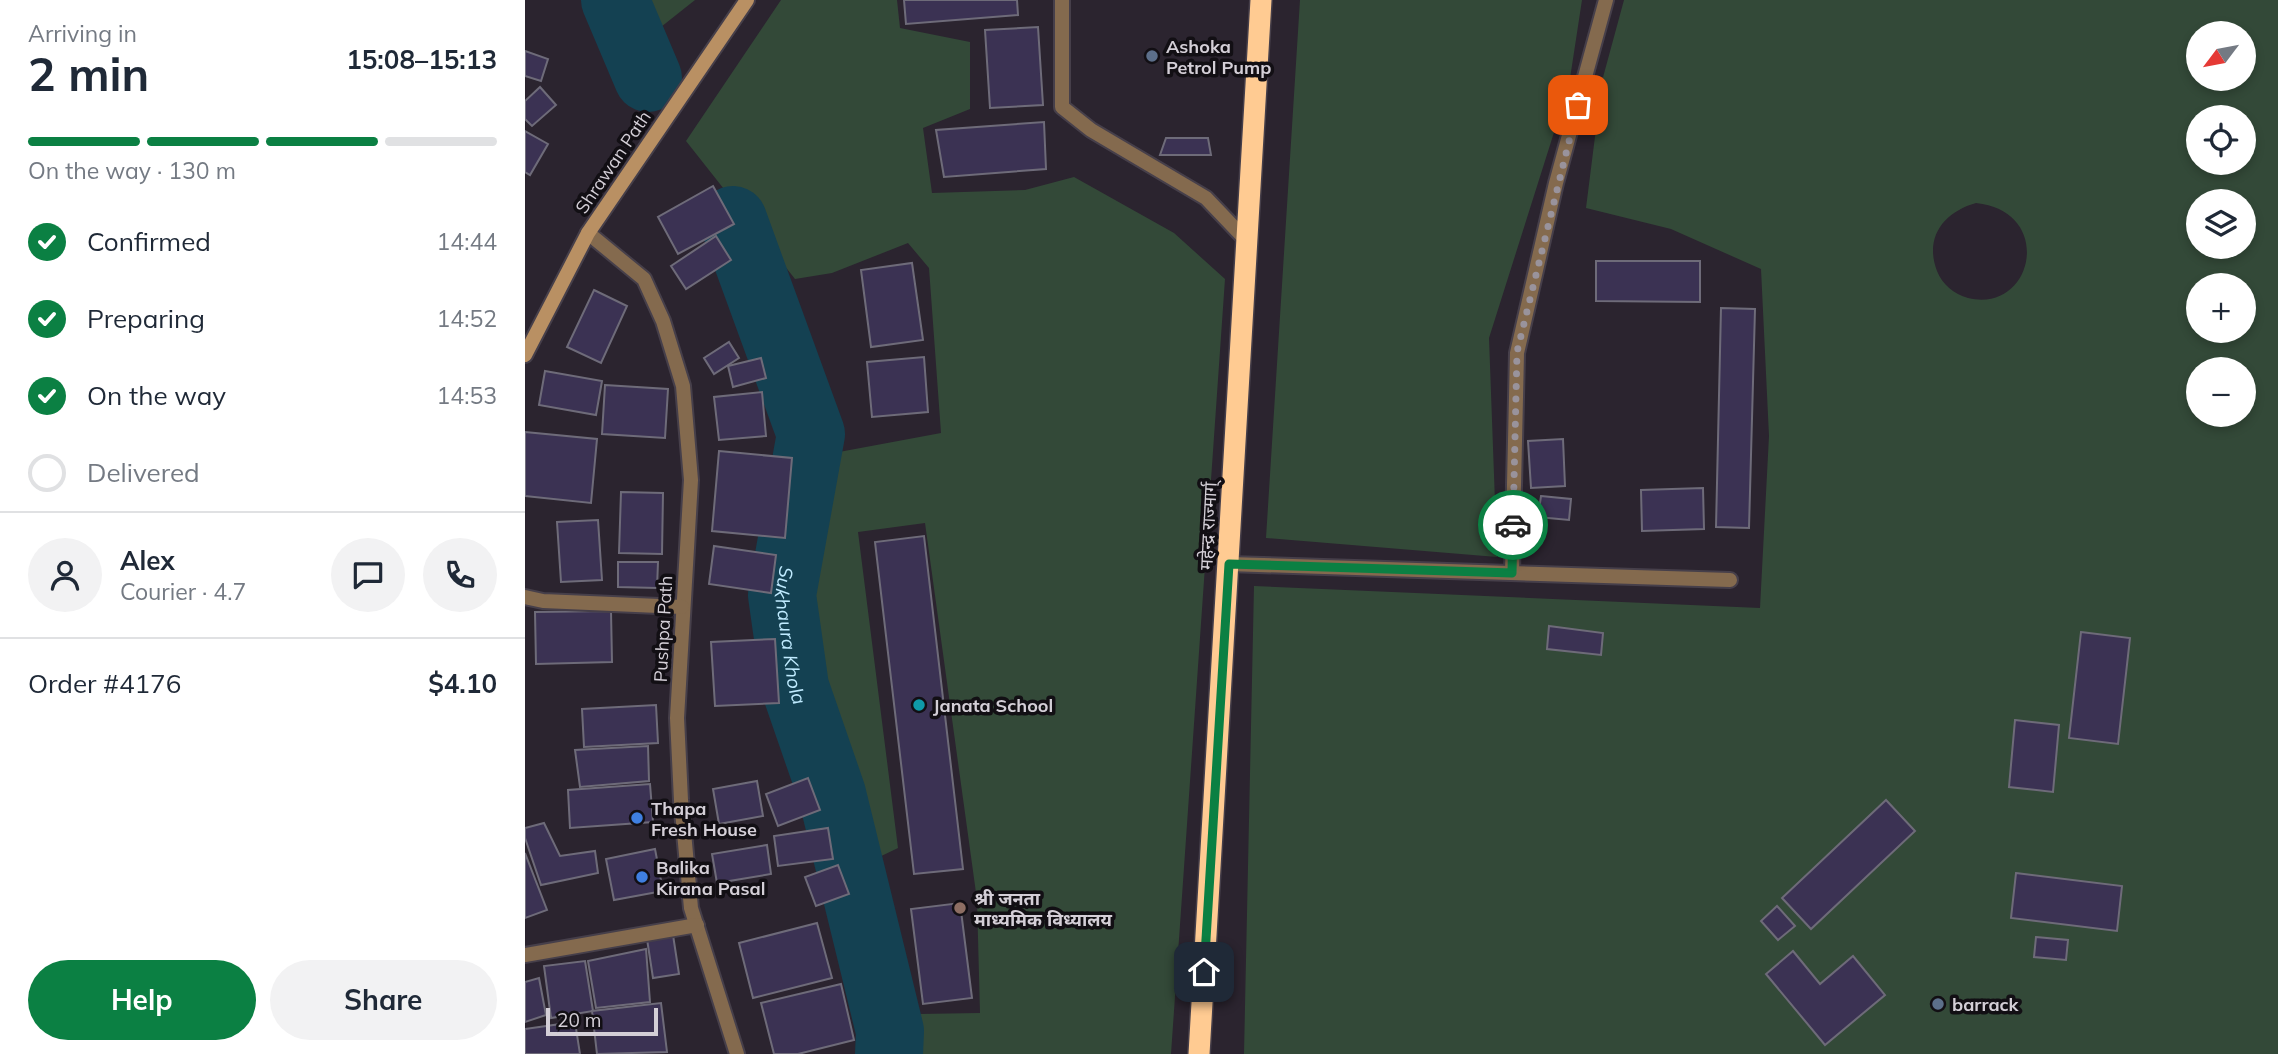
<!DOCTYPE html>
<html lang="en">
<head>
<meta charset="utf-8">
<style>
	:root { --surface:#fff; --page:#f2f2f3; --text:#1f2937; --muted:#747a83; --line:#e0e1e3; --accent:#0b8043 }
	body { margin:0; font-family:Mulish,"Noto Sans Devanagari",sans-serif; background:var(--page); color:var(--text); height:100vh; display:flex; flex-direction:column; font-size:26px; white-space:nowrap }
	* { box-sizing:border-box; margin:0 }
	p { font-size:23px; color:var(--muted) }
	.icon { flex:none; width:38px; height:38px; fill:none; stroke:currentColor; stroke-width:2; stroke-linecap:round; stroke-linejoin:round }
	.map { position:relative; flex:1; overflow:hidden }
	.sheet { display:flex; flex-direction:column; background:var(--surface); width:525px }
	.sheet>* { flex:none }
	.needle { width:46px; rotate:238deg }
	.tools { position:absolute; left:1661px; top:21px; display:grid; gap:14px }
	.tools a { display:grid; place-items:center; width:70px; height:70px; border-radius:50%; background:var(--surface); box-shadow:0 4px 10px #0003; font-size:35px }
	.scale { position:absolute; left:21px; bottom:18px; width:112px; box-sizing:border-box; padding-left:7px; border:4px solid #d4cfd7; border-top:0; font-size:19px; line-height:24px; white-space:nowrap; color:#d4cfd7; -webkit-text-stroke:5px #120f14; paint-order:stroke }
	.pin { position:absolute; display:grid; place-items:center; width:60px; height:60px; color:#fff; margin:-30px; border-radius:14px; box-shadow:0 4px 10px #0006 }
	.courier { position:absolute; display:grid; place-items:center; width:70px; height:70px; margin:-35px; border:5px solid #0b8043; border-radius:50%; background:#fff; color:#222; box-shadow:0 2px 9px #0007 }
	.headline em { font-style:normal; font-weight:700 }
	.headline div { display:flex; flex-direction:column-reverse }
	.headline { display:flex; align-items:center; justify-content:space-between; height:119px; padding:0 28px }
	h1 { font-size:46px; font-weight:700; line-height:52px }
	.bar { display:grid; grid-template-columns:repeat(4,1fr); gap:10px 7px; align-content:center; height:84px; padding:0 28px }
	.bar i { height:9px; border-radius:5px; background:var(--line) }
	.bar .current { background:var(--accent) }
	.bar p { grid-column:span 4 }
	.line { display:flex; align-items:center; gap:18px; padding:0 28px; border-top:2px solid var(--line) }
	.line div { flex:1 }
	.round { display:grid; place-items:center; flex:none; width:74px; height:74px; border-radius:37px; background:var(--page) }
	ol { padding:0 28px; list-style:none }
	li { display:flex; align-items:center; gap:21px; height:77px }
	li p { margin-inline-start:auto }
	li .icon { padding:7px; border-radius:50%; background:var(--accent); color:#fff; stroke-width:4 }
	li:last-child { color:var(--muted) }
	li i { width:38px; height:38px; border:4px solid var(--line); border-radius:50% }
	.button { display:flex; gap:14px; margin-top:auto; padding:14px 28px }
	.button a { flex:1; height:80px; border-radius:42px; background:var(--accent); color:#fff; font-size:28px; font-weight:700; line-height:80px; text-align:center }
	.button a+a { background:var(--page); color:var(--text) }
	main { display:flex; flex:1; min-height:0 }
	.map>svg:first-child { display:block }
</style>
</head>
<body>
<main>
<section class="sheet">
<div class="headline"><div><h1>2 min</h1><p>Arriving in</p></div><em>15:08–15:13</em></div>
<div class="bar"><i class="current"></i><i class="current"></i><i class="current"></i><i></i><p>On the way · 130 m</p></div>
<ol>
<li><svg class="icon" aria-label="check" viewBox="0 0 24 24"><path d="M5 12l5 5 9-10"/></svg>Confirmed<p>14:44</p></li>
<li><svg class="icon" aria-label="check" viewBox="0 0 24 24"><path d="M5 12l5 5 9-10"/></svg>Preparing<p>14:52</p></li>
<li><svg class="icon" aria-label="check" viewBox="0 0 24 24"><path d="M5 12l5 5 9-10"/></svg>On the way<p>14:53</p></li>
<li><i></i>Delivered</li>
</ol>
<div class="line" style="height:126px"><a class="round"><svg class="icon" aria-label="person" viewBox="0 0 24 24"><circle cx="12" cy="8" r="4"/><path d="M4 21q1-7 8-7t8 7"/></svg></a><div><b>Alex</b><p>Courier · 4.7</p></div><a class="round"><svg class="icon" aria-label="chat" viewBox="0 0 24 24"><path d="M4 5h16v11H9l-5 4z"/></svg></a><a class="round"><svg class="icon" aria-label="phone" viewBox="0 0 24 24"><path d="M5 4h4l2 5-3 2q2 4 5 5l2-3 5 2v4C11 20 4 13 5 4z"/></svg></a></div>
<div class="line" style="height:91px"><div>Order #4176</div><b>$4.10</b></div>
<div class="button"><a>Help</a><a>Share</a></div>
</section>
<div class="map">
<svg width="1753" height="1054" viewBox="0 0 1753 1054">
	<rect width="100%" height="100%" fill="#2b242f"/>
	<g fill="#334938" fill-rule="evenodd">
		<path d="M85,0H170L117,42Z"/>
		<path d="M256,0H372L375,28L445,42V109L398,128L407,193L500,190L549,177L649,233L700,279L646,1054H389L394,1014L455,1013L452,900L400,523L333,532L373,848L348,860L288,709L281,563L314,452L416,433L404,268L383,243L307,273L270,279L161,141Z"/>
		<path d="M775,0H1057L1044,85L964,338L972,557L741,538Z"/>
		<path d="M1099,0H1753V1054H719L729,586L1235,608L1244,436L1236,269L1146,229L1061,208L1077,81ZM1673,33H1718V79H1673ZM1673,117H1718V163H1673ZM1673,201H1718V247H1673ZM1451,203C1530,211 1509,314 1443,298C1429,294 1417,284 1412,271C1399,237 1419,212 1451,203ZM1673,285H1718V331H1673ZM1673,369H1718V415H1673Z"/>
	</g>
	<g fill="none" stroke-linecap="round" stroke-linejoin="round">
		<g stroke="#144152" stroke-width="68">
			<path d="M90,0L123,78"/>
			<path id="s1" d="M208,220L286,434L257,595L270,687L307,794L365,1031L364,1054"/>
		</g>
	</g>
	<g fill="#3b3253" stroke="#6e6b79" stroke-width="2">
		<path d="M379,0H492L493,15L381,24Z"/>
		<path d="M513,27L518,105L465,108L460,30Z"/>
		<path d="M0,51L23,59L16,81L0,76Z"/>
		<path d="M15,87L31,105L7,126L0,119V101Z"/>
		<path d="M519,122L521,169L419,177L411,130Z"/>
		<path d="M0,131L23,144L5,175L0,172Z"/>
		<path d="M641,138H683L686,155H635Z"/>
		<path d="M188,186L209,224L153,254L133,217Z"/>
		<path d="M191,236L206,260L161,289L146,266Z"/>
		<path d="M1071,261H1175V302L1071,301Z"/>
		<path d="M387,263L398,340L346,347L336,270Z"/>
		<path d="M69,290L102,306L76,363L42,347Z"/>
		<path d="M1196,308L1230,309L1224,528L1191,527Z"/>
		<path d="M204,342L214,358L189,374L179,358Z"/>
		<path d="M399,357L403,412L347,417L342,362Z"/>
		<path d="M236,358L241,378L208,387L203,366Z"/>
		<path d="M20,371L77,381L71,415L14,405Z"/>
		<path d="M80,385L143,389L140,438L77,434Z"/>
		<path d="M237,392L241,436L194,440L189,397Z"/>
		<path d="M0,432L72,439L66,503L0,496Z"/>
		<path d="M1038,439L1040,486L1006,488L1003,441Z"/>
		<path d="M194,451L267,458L260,538L187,531Z"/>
		<path d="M1178,488L1179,529L1117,531L1116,490Z"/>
		<path d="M96,492L138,493L137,554L94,553Z"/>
		<path d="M1016,496L1046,499L1044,520L1013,517Z"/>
		<path d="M73,520L77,580L36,582L32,522Z"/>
		<path d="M399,536L438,869L389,874L350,542Z"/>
		<path d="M189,546L251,555L246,593L184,584Z"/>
		<path d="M93,562H133L132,588L93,587Z"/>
		<path d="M86,611L87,662L11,664L10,612Z"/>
		<path d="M1024,626L1078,633L1076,655L1022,649Z"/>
		<path d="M1556,632L1605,638L1593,744L1544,738Z"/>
		<path d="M250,639L254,703L190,706L186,642Z"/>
		<path d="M131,705L133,743L59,747L57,709Z"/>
		<path d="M1490,720L1534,725L1528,792L1484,787Z"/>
		<path d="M123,746L124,781L55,787L50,750Z"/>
		<path d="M283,778L295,810L253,826L241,794Z"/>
		<path d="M232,781L238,816L194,824L188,789Z"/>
		<path d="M125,784L128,822L45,828L43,790Z"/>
		<path d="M1361,800L1390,831L1286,929L1257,898Z"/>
		<path d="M19,823L35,856L70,851L73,873L16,885L0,838V828Z"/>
		<path d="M303,828L308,859L253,866L249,836Z"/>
		<path d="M242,845L246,874L192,883L187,854Z"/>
		<path d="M130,849L138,891L89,900L81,859Z"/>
		<path d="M0,853L22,910L0,918Z"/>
		<path d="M313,865L324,894L291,906L280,877Z"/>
		<path d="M1491,873L1597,886L1592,931L1486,918Z"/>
		<path d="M435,903L447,998L398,1004L386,909Z"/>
		<path d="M1252,906L1270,926L1253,940L1236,921Z"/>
		<path d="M292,923L307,978L228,998L214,943Z"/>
		<path d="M148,935L154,974L128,978L122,939Z"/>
		<path d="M1511,937L1543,940L1541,960L1509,957Z"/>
		<path d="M121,949L125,1002L71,1008L63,961Z"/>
		<path d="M1268,951L1295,984L1328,956L1360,995L1300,1045L1241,974Z"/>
		<path d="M60,961L68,1011L26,1018L19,966Z"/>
		<path d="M14,978L21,1015L0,1022V982Z"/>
		<path d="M316,984L329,1040L273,1054H249L236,1003Z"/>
		<path d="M136,1003L142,1052L72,1054L67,1011Z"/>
		<path d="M50,1022L55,1054H0V1029Z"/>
	</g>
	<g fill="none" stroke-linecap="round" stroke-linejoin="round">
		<defs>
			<path id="lane" d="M537,0V107L566,130L681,198L722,241"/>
			<g id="street">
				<path d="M63,233L119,279L138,321L158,386L166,480L152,718L156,800L166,908L212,1054"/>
				<path d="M704,564L1205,580"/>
				<path d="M987,573L992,353L1031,183L1081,0"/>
				<path d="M0,597L18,601L157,607"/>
				<path d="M0,955L172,925"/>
			</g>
			<path id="secondary" d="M0,355L63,233L222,0"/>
			<path id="highway" d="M674,1054L736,0"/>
		</defs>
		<use href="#lane" stroke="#463f4a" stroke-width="18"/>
		<use href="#street" stroke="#463f4a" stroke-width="18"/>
		<use href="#secondary" stroke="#463f4a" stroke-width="18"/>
		<use href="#highway" stroke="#463f4a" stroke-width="24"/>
		<use href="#lane" stroke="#846a4e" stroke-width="14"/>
		<use href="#street" stroke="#846a4e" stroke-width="14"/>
		<use href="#secondary" stroke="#b99063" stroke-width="14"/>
		<use href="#highway" stroke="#ffcb92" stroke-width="21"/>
	</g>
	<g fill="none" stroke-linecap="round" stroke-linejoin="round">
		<path stroke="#99939c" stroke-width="7" stroke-dasharray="0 12.6" d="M988,525L992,352L1053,105"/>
		<path stroke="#0b8043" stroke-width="9" d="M679,972L704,564L987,573L988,525"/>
	</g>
	<g fill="#5c6f8a" stroke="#120f14" stroke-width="2.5">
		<circle cx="627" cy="56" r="7"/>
		<circle cx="1413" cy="1004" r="7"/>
	</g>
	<circle fill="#0f9aa8" stroke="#120f14" stroke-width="2.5" cx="394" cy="705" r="7"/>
	<g fill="#3f7fe0" stroke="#120f14" stroke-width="2.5">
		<circle cx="112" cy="818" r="7"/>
		<circle cx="117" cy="877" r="7"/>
	</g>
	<circle fill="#8d6e63" stroke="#120f14" stroke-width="2.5" cx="435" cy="908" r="7"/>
	<g text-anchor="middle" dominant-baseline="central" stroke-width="7" stroke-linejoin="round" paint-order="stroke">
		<g font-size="18" font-weight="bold" fill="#d4cfd7" stroke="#120f14" text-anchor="start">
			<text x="641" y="46">Ashoka<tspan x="641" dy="21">Petrol Pump</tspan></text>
			<text x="408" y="705">Janata School</text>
			<text x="126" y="808">Thapa<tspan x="126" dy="21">Fresh House</tspan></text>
			<text x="131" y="867">Balika<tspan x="131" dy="21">Kirana Pasal</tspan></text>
			<text x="449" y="898">श्री जनता<tspan x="449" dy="21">माध्यमिक विध्यालय</tspan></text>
			<text x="1427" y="1004">barrack</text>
		</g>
		<g font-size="18" fill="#d4cfd7" stroke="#120f14">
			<text transform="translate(88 162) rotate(-56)">Shrawan Path</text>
			<text transform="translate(683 526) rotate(-87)">महेन्द्र राज्मार्ग्</text>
			<text transform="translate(138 629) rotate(-87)">Pushpa Path</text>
		</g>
		<g font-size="19" font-style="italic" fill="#c0ebff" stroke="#120f14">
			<text stroke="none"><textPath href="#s1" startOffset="432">Sukhaura Khola</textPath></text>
		</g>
	</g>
</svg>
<div class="tools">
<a><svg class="needle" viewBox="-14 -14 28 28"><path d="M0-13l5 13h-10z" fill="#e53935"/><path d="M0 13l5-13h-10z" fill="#747a83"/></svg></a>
<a><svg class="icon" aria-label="locate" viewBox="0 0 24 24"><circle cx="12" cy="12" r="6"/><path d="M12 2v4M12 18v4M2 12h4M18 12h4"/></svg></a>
<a><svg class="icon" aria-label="layers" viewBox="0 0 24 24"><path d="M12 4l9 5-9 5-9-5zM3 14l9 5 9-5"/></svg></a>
<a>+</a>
<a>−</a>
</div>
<div class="scale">20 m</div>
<div class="pin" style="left:1053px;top:105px;background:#ea580c"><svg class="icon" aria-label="bag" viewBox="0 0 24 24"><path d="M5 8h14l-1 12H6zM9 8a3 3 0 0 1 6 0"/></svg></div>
<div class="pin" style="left:679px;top:972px;background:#1f2937"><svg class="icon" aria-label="home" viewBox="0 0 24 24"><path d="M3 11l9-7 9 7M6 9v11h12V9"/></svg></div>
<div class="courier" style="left:988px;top:525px"><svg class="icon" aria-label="car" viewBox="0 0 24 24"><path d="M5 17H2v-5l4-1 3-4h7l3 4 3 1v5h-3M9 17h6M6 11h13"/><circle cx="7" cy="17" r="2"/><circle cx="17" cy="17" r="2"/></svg></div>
</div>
</main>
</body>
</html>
